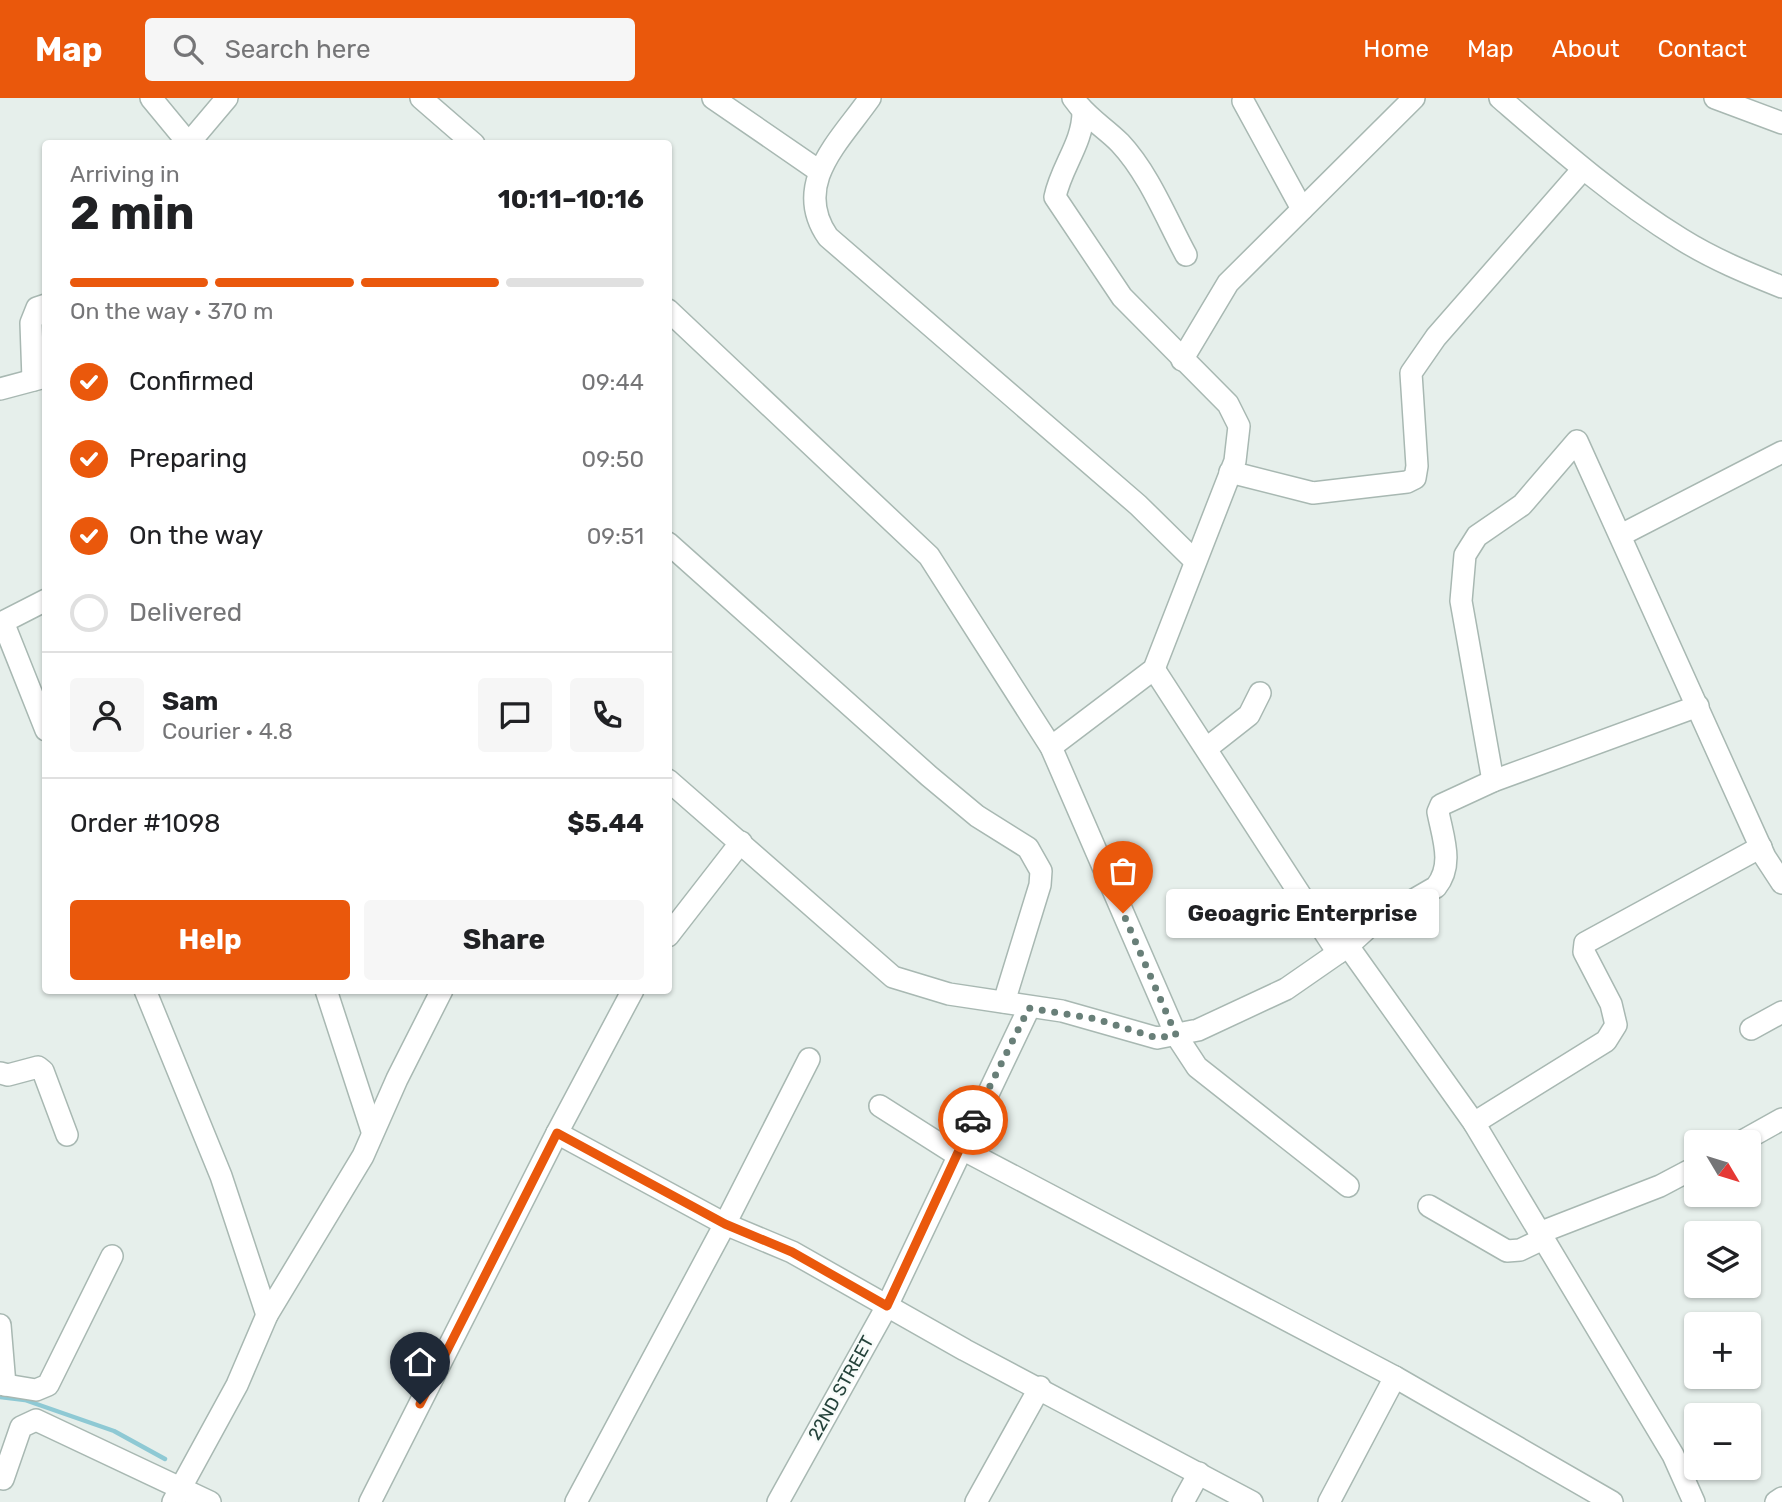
<!DOCTYPE html>
<html lang="en">
<head>
<meta charset="utf-8">
<style>
	:root { --surface:#fff; --page:#f6f6f6; --text:#202124; --muted:#757577; --line:#e0e0e0; --accent:#ea580c }
	body { margin:0; font-family:Rubik,sans-serif; background:var(--page); color:var(--text); height:100vh; display:flex; flex-direction:column; font-size:26px; white-space:nowrap }
	* { box-sizing:border-box; margin:0 }
	p { font-size:23px; color:var(--muted) }
	.icon { flex:none; width:38px; height:38px; fill:none; stroke:currentColor; stroke-width:2; stroke-linecap:round; stroke-linejoin:round }
	.map { position:relative; flex:1; overflow:hidden }
	.drawer { position:absolute; left:42px; top:42px; width:630px; height:854px; display:flex; flex-direction:column; background:var(--surface); border-radius:7px; box-shadow:0 2px 5px #0004 }
	.drawer>* { flex:none }
	.needle { width:46px; rotate:128deg }
	.tools { position:absolute; left:1684px; top:1032px; display:grid; gap:14px }
	.tools a { display:grid; place-items:center; width:77px; height:77px; border-radius:7px; background:var(--surface); box-shadow:0 2px 5px #0004; font-size:35px }
	.pin { position:absolute; display:grid; place-items:center; width:60px; height:60px; color:#fff; margin:-72px -30px; border-radius:50% 50% 50% 0; rotate:-45deg; box-shadow:0 0 7px #0007 }
	.pin .icon { rotate:45deg }
	.courier { position:absolute; display:grid; place-items:center; width:70px; height:70px; margin:-35px; border:5px solid #ea580c; border-radius:50%; background:#fff; color:#222; box-shadow:0 2px 9px #0007 }
	.bubble { position:absolute; height:49px; border-radius:7px; background:var(--surface); box-shadow:0 2px 5px #0004; font-size:23px; font-weight:700; line-height:49px; text-align:center }
	.head em { font-style:normal; font-weight:700 }
	.head div { display:flex; flex-direction:column-reverse }
	.head { display:flex; align-items:center; justify-content:space-between; height:119px; padding:0 28px }
	h1 { font-size:46px; font-weight:700; line-height:52px }
	.bar { display:grid; grid-template-columns:repeat(4,1fr); gap:10px 7px; align-content:center; height:84px; padding:0 28px }
	.bar i { height:9px; border-radius:5px; background:var(--line) }
	.bar .selected { background:var(--accent) }
	.bar p { grid-column:span 4 }
	.line { display:flex; align-items:center; gap:18px; padding:0 28px; border-top:2px solid var(--line) }
	.line div { flex:1 }
	.round { display:grid; place-items:center; flex:none; width:74px; height:74px; border-radius:7px; background:var(--page) }
	ol { padding:0 28px; list-style:none }
	li { display:flex; align-items:center; gap:21px; height:77px }
	li p { margin-inline-start:auto }
	li .icon { padding:7px; border-radius:50%; background:var(--accent); color:#fff; stroke-width:4 }
	li:last-child { color:var(--muted) }
	li i { width:38px; height:38px; border:4px solid var(--line); border-radius:50% }
	.button { display:flex; gap:14px; margin-top:auto; padding:14px 28px }
	.button a { flex:1; height:80px; border-radius:7px; background:var(--accent); color:#fff; font-size:28px; font-weight:700; line-height:80px; text-align:center }
	.button a+a { background:var(--page); color:var(--text) }
	header { display:flex; align-items:center; gap:42px; box-sizing:border-box; height:98px; padding:0 35px; background:var(--accent); color:#fff }
	header strong { font-size:33px }
	nav { display:flex; gap:38px; margin-inline-start:auto; font-size:24px }
	.search { width:490px; height:63px; background:var(--page); display:flex; align-items:center; gap:18px; box-sizing:border-box; padding:0 24px; border-radius:7px; color:var(--muted); font-size:26px }
	.map>svg:first-child { display:block }
</style>
</head>
<body>
<header>
<strong>Map</strong>
<div class="search"><svg class="icon" aria-label="search" viewBox="0 0 24 24"><circle cx="10" cy="10" r="6"/><path d="M15 15l6 6"/></svg>Search here</div>
<nav><a>Home</a><a>Map</a><a>About</a><a>Contact</a></nav>
</header>
<div class="map">
<svg width="1782" height="1404" viewBox="0 0 1782 1404">
	<rect width="100%" height="100%" fill="#e6efeb"/>
	<g fill="none" stroke-linecap="round" stroke-linejoin="round">
		<path stroke="#8ec9d4" stroke-width="4.5" d="M0,1299L25,1302L114,1333L165,1361"/>
		<defs>
			<g id="minor">
				<path d="M151,0L189,46"/>
				<path d="M421,0L474,46"/>
				<path d="M713,0L819,73"/>
				<path d="M870,0C840,43 791,86 828,139L1138,407L1195,463"/>
				<path d="M1073,0C1086,19 1104,29 1120,45C1149,76 1166,120 1186,157"/>
				<path d="M1500,0C1558,50 1616,101 1681,141C1713,161 1747,175 1782,189"/>
				<path d="M1715,0L1782,25"/>
				<path d="M1243,3L1302,111"/>
				<path d="M189,45L227,0"/>
				<path d="M668,212L929,458L1051,649L1176,937L1197,969L1348,1088"/>
				<path d="M1182,262L1228,185L1414,0"/>
				<path d="M33,282L31,225L37,210L46,207"/>
				<path d="M0,291L45,279"/>
				<path d="M1230,374L1313,395L1407,384L1415,380L1417,368L1411,275L1436,239L1583,71"/>
				<path d="M1621,437L1782,354"/>
				<path d="M668,445L929,678L977,718L1028,750L1041,773L1040,787L1004,904"/>
				<path d="M46,502L3,524L46,632"/>
				<path d="M1154,571L1338,855"/>
				<path d="M1051,649L1154,571L1235,363L1239,328L1228,306L1122,199L1055,99C1061,69 1083,45 1083,14"/>
				<path d="M1207,650L1249,617L1260,595"/>
				<path d="M668,682L893,879L949,896L1062,913L1157,940L1198,932L1286,891L1348,848L1372,826L1436,789C1454,767 1443,740 1438,714L1441,707L1493,683L1698,608"/>
				<path d="M1493,683L1461,503L1465,457L1477,438L1522,407L1577,343L1765,759L1782,785"/>
				<path d="M668,838L741,744"/>
				<path d="M1348,848L1474,1025L1673,1357L1694,1404"/>
				<path d="M145,892L221,1078L267,1217"/>
				<path d="M326,892L372,1033"/>
				<path d="M1751,931L1782,914"/>
				<path d="M0,975L8,977L38,969L43,973L67,1037"/>
				<path d="M880,1008L957,1057"/>
				<path d="M1474,1025L1606,943L1616,927L1611,906L1584,854L1585,845L1761,749"/>
				<path d="M557,1035L725,1126L792,1154L965,1252L1252,1404"/>
				<path d="M1739,1045L1782,1021"/>
				<path d="M960,1050L1395,1279L1612,1404"/>
				<path d="M1429,1108L1507,1153L1520,1152L1543,1141"/>
				<path d="M1539,1135L1660,1088L1696,1069"/>
				<path d="M0,1227L5,1287"/>
				<path d="M0,1286L36,1292L48,1287L112,1158"/>
				<path d="M3,1381L21,1329L36,1322L210,1404"/>
				<path d="M173,1404L237,1287L267,1217L363,1058L397,981L442,892"/>
				<path d="M370,1404L557,1035L633,892"/>
				<path d="M576,1404L725,1126L809,961"/>
				<path d="M778,1404L887,1208L1029,910"/>
				<path d="M976,1404L1040,1289"/>
				<path d="M1183,1404L1199,1375"/>
				<path d="M1329,1404L1395,1279"/>
				<path d="M1776,1404L1782,1400"/>
			</g>
		</defs>
		<use href="#minor" stroke="#a8b8b2" stroke-width="24"/>
		<use href="#minor" stroke="#fff" stroke-width="21"/>
	</g>
	<g fill="none" stroke-linecap="round" stroke-linejoin="round">
		<path stroke="#687f78" stroke-width="7" stroke-dasharray="0 12.6" d="M973,1022L1029,910L1096,921L1157,940L1176,937L1123,815"/>
		<path stroke="#ea580c" stroke-width="9" d="M420,1306L557,1035L725,1126L792,1154L887,1208L973,1022"/>
	</g>
	<g text-anchor="middle" dominant-baseline="central" stroke-width="5" stroke-linejoin="round" paint-order="stroke">
		<g font-size="18" fill="#24423a" stroke="#f7fbf9">
			<text transform="translate(841 1290) rotate(-61)">22ND STREET</text>
		</g>
	</g>
</svg>
<div class="tools">
<a><svg class="needle" viewBox="-14 -14 28 28"><path d="M0-13l5 13h-10z" fill="#e53935"/><path d="M0 13l5-13h-10z" fill="#757577"/></svg></a>
<a><svg class="icon" aria-label="layers" viewBox="0 0 24 24"><path d="M12 4l9 5-9 5-9-5zM3 14l9 5 9-5"/></svg></a>
<a>+</a>
<a>−</a>
</div>
<div class="pin" style="left:1123px;top:815px;background:#ea580c"><svg class="icon" aria-label="bag" viewBox="0 0 24 24"><path d="M5 8h14l-1 12H6zM9 8a3 3 0 0 1 6 0"/></svg></div>
<div class="pin" style="left:420px;top:1306px;background:#1f2937"><svg class="icon" aria-label="home" viewBox="0 0 24 24"><path d="M3 11l9-7 9 7M6 9v11h12V9"/></svg></div>
<div class="courier" style="left:973px;top:1022px"><svg class="icon" aria-label="car" viewBox="0 0 24 24"><path d="M5 17H2v-5l4-1 3-4h7l3 4 3 1v5h-3M9 17h6M6 11h13"/><circle cx="7" cy="17" r="2"/><circle cx="17" cy="17" r="2"/></svg></div>
<div class="bubble" style="left:1166px;top:791px;width:273px">Geoagric Enterprise</div>
<section class="drawer">
<div class="head"><div><h1>2 min</h1><p>Arriving in</p></div><em>10:11–10:16</em></div>
<div class="bar"><i class="selected"></i><i class="selected"></i><i class="selected"></i><i></i><p>On the way · 370 m</p></div>
<ol>
<li><svg class="icon" aria-label="check" viewBox="0 0 24 24"><path d="M5 12l5 5 9-10"/></svg>Confirmed<p>09:44</p></li>
<li><svg class="icon" aria-label="check" viewBox="0 0 24 24"><path d="M5 12l5 5 9-10"/></svg>Preparing<p>09:50</p></li>
<li><svg class="icon" aria-label="check" viewBox="0 0 24 24"><path d="M5 12l5 5 9-10"/></svg>On the way<p>09:51</p></li>
<li><i></i>Delivered</li>
</ol>
<div class="line" style="height:126px"><a class="round"><svg class="icon" aria-label="person" viewBox="0 0 24 24"><circle cx="12" cy="8" r="4"/><path d="M4 21q1-7 8-7t8 7"/></svg></a><div><b>Sam</b><p>Courier · 4.8</p></div><a class="round"><svg class="icon" aria-label="chat" viewBox="0 0 24 24"><path d="M4 5h16v11H9l-5 4z"/></svg></a><a class="round"><svg class="icon" aria-label="phone" viewBox="0 0 24 24"><path d="M5 4h4l2 5-3 2q2 4 5 5l2-3 5 2v4C11 20 4 13 5 4z"/></svg></a></div>
<div class="line" style="height:91px"><div>Order #1098</div><b>$5.44</b></div>
<div class="button"><a>Help</a><a>Share</a></div>
</section>
</div>
</body>
</html>
